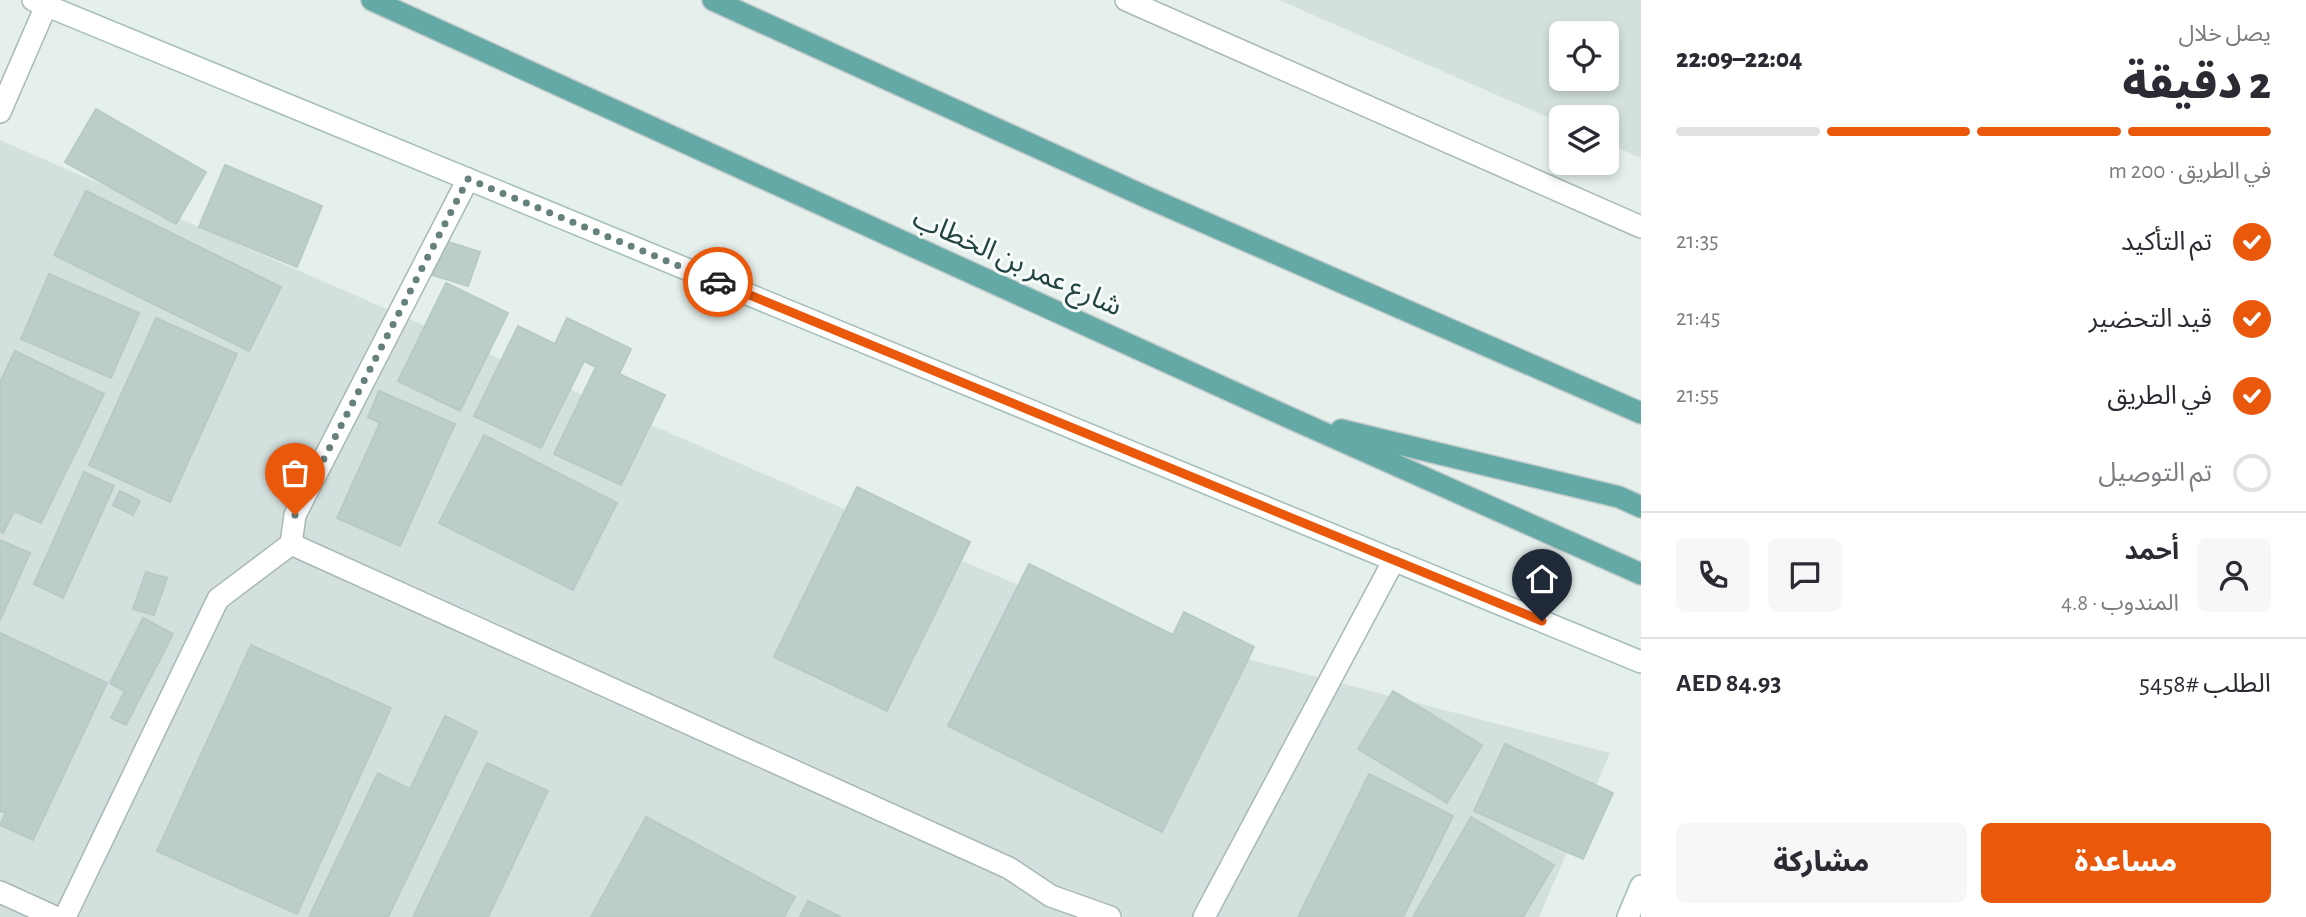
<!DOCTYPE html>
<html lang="ar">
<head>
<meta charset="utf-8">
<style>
	:root { --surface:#fff; --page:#f7f7f7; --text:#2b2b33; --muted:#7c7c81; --line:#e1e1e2; --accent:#ea580c }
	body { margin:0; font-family:"Alegreya Sans","Noto Sans Arabic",sans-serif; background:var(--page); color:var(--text); direction:rtl; height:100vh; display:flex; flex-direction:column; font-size:26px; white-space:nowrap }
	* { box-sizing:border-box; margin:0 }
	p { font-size:23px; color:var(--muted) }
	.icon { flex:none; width:38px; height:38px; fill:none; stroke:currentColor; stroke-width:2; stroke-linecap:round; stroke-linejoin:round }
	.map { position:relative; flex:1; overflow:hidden; direction:ltr }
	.drawer { display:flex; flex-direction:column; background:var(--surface); width:665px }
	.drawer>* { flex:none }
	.controls { position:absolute; left:1549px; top:21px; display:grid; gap:14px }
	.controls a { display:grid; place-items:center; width:70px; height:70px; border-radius:10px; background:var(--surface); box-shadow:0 4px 10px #0003; font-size:35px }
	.pin { position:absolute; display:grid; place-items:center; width:60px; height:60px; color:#fff; margin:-72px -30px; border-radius:50% 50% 50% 0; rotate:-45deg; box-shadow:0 0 7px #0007 }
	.pin .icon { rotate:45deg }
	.courier { position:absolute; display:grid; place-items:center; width:70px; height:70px; margin:-35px; border:5px solid #ea580c; border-radius:50%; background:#fff; color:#222; box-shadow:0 2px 9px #0007 }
	.summary em { font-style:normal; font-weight:800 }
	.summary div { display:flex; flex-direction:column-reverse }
	.summary { display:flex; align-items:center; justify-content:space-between; height:119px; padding:0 35px }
	h1 { font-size:46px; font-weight:800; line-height:52px }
	.bar { display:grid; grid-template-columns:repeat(4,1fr); gap:10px 7px; align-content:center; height:84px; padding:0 35px }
	.bar i { height:9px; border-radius:5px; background:var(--line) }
	.bar .selected { background:var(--accent) }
	.bar p { grid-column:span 4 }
	.line { display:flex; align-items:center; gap:18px; padding:0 35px; border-top:2px solid var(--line) }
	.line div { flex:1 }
	.round { display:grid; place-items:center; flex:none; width:74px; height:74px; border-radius:10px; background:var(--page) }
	ol { padding:0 35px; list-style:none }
	li { display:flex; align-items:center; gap:21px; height:77px }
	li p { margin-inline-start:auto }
	li .icon { padding:7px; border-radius:50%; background:var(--accent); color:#fff; stroke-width:4 }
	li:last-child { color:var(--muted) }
	li i { width:38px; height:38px; border:4px solid var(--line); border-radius:50% }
	.cta { display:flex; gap:14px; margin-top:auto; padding:14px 35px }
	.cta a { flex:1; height:80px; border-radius:10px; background:var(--accent); color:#fff; font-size:28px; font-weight:800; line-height:80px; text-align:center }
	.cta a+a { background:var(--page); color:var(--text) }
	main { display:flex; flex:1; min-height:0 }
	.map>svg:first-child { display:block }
</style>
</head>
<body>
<main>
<section class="drawer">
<div class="summary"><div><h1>2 دقيقة</h1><p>يصل خلال</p></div><em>22:04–22:09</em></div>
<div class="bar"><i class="selected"></i><i class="selected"></i><i class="selected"></i><i></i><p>في الطريق · 200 m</p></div>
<ol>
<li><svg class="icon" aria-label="check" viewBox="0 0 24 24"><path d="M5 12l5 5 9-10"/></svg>تم التأكيد<p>21:35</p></li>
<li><svg class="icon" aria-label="check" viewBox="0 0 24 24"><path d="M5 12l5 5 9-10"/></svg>قيد التحضير<p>21:45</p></li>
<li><svg class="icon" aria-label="check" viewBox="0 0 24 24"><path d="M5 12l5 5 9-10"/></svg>في الطريق<p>21:55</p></li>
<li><i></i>تم التوصيل</li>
</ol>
<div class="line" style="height:126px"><a class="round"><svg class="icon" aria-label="person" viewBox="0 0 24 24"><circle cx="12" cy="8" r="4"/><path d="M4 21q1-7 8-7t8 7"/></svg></a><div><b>أحمد</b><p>المندوب · 4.8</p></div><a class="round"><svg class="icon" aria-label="chat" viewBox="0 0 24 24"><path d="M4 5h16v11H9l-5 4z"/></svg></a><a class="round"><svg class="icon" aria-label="phone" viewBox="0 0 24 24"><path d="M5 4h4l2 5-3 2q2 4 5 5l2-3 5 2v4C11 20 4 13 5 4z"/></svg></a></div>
<div class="line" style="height:91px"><div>الطلب #5458</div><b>AED 84.93</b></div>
<div class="cta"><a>مساعدة</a><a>مشاركة</a></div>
</section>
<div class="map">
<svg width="1641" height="917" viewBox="0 0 1641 917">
	<rect width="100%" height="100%" fill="#e5f0ed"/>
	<g fill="#d3e0de" fill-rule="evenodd">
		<path d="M1279,0H1641V158L1607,143L1606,117H1561V123ZM1561,33H1606V79H1561Z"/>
		<path d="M0,140L1098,620L1610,753L1539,917H0Z"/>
	</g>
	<g fill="#bdceca" stroke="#b7cac6" stroke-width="2">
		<path d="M96,109L206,172L176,224L65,162Z"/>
		<path d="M225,165L322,206L297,267L199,227Z"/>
		<path d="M86,191L281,287L249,351L54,255Z"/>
		<path d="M445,241L480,252L468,286L433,275Z"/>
		<path d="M49,274L139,313L111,378L21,339Z"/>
		<path d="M446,283L508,313L460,411L398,381Z"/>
		<path d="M156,318L237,354L170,502L89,465Z"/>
		<path d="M567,318L631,349L619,374L665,395L621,485L554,454L596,367L584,361L541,448L474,416L518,326L555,344Z"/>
		<path d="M15,351L104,394L41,523L14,511L3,533L0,531V382Z"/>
		<path d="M379,391L455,424L400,546L337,518L380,423L368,417Z"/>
		<path d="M484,435L617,503L573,590L439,523Z"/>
		<path d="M84,472L114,486L63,598L34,584Z"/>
		<path d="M857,487L970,542L887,711L774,657Z"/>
		<path d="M120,491L140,501L133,515L113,505Z"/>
		<path d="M0,540L30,553L0,620Z"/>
		<path d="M1029,564L1173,635L1184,612L1254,647L1162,832L948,726Z"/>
		<path d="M146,572L167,578L154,615L133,609Z"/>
		<path d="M143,618L173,634L126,725L111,718L125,691L110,683Z"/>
		<path d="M0,633L107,683L33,840L0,825L6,813L0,811Z"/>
		<path d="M251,645L391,708L297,914L157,851Z"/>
		<path d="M1393,691L1482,745L1447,803L1358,749Z"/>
		<path d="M445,716L477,732L388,917H309L378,773L410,789Z"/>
		<path d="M1505,744L1613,793L1583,859L1474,811Z"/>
		<path d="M487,763L548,791L488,917H413Z"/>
		<path d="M1369,774L1453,816L1403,917H1298Z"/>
		<path d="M646,817L795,897L784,917H591Z"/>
		<path d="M1471,817L1554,865L1523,917H1413Z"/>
		<path d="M808,901L841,917H800Z"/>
	</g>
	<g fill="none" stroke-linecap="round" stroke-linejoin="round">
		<defs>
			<g id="street">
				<path d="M1126,0L1641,227"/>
				<path d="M0,112L46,6"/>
				<path d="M291,544L1009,868L1051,896L1110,917"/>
				<path d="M0,892L55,917"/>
				<path d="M65,917L218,599L291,544L295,515L468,179"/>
				<path d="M1204,917L1394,560"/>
			</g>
			<g id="secondary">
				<path d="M33,0L1641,662"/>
				<path d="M1628,917L1641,886"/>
			</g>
			<g id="primary">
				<path d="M372,0L1288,417L1641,574"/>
				<path d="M713,0L1144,196L1641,413"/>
				<path d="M1341,430L1619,497L1641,507"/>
			</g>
		</defs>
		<use href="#street" stroke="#a7b9b6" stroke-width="24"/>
		<use href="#secondary" stroke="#a2bdba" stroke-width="24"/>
		<use href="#primary" stroke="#c1cbca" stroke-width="24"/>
		<use href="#street" stroke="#fff" stroke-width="21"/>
		<use href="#secondary" stroke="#fff" stroke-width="21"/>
		<use href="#primary" stroke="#65a9a6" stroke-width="21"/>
	</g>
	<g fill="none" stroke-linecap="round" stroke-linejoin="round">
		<path stroke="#66807e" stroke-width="7" stroke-dasharray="0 12.6" d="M295,515L468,179L718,282"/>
		<path stroke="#ea580c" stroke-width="9" d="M718,282L1542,621"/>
	</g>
	<g text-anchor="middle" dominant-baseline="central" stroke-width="6" stroke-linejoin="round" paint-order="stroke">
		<g font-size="28" fill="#224442" stroke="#f7fbfa">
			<text transform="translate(1017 263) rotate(24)">شارع عمر بن الخطاب</text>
		</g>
	</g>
</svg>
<div class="controls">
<a><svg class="icon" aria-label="locate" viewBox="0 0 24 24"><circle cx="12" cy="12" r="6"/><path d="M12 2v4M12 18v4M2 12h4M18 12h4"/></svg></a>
<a><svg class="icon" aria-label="layers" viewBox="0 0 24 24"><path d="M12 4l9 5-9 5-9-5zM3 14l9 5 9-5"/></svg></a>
</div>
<div class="pin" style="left:295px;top:515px;background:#ea580c"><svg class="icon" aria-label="bag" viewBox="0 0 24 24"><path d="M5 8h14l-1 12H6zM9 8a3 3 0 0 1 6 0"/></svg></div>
<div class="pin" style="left:1542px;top:621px;background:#1f2937"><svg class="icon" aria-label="home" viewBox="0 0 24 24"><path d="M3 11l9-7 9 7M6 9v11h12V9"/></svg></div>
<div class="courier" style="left:718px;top:282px"><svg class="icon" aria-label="car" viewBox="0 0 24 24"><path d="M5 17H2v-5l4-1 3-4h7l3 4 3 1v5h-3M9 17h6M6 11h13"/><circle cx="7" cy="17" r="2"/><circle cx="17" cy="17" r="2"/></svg></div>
</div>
</main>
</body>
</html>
